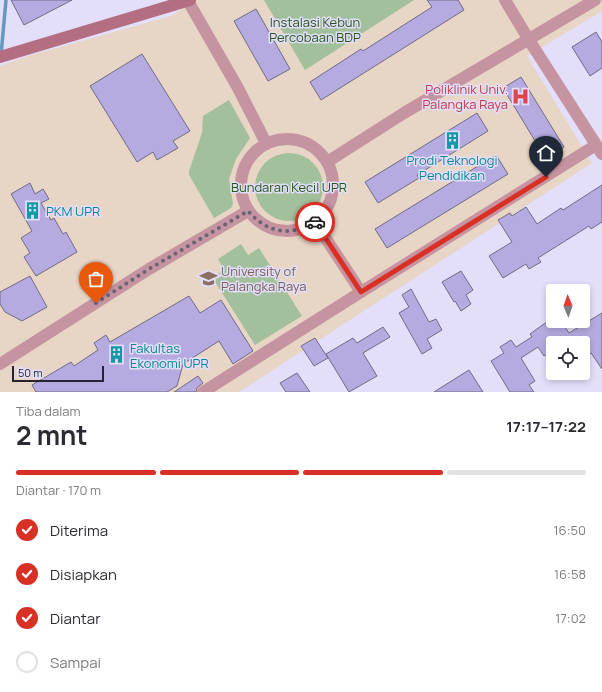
<!DOCTYPE html>
<html lang="id">
<head>
<meta charset="utf-8">
<style>
	:root { --surface:#fff; --page:#f7f7f7; --text:#2b2b33; --muted:#7c7c81; --line:#e1e1e2; --accent:#d93025 }
	body { margin:0; font-family:Manrope,sans-serif; background:var(--page); color:var(--text); height:100vh; display:flex; flex-direction:column; font-size:15px; white-space:nowrap }
	* { box-sizing:border-box; margin:0 }
	p { font-size:13px; color:var(--muted) }
	.icon { flex:none; width:22px; height:22px; fill:none; stroke:currentColor; stroke-width:2; stroke-linecap:round; stroke-linejoin:round }
	.map { position:relative; height:392px; overflow:hidden }
	.sheet { display:flex; flex-direction:column; background:var(--surface); flex:1 }
	.sheet>* { flex:none }
	.needle { width:26px; rotate:358deg }
	.fabs { position:absolute; left:546px; top:284px; display:grid; gap:8px }
	.fabs a { display:grid; place-items:center; width:44px; height:44px; border-radius:4px; background:var(--surface); box-shadow:0 2px 6px #0003; font-size:20px }
	.scale { position:absolute; left:12px; bottom:10px; width:92px; box-sizing:border-box; padding-left:4px; border:2px solid #25232d; border-top:0; font-size:11px; line-height:14px; white-space:nowrap; color:#25232d; -webkit-text-stroke:3px #e3defa; paint-order:stroke }
	.pin { position:absolute; display:grid; place-items:center; width:34px; height:34px; color:#fff; margin:-41px -17px; border-radius:50% 50% 50% 0; rotate:-45deg; box-shadow:0 0 4px #0007 }
	.pin .icon { rotate:45deg }
	.courier { position:absolute; display:grid; place-items:center; width:40px; height:40px; margin:-20px; border:3px solid #d93025; border-radius:50%; background:#fff; color:#222; box-shadow:0 1px 5px #0007 }
	.summary em { font-style:normal; font-weight:700 }
	.summary div { display:flex; flex-direction:column-reverse }
	.summary { display:flex; align-items:center; justify-content:space-between; height:68px; padding:0 16px }
	h1 { font-size:26px; font-weight:700; line-height:30px }
	.bar { display:grid; grid-template-columns:repeat(4,1fr); gap:6px 4px; align-content:center; height:48px; padding:0 16px }
	.bar i { height:5px; border-radius:3px; background:var(--line) }
	.bar .active { background:var(--accent) }
	.bar p { grid-column:span 4 }
	ol { padding:0 16px; list-style:none }
	li { display:flex; align-items:center; gap:12px; height:44px }
	li p { margin-inline-start:auto }
	li .icon { padding:4px; border-radius:50%; background:var(--accent); color:#fff; stroke-width:4 }
	li:last-child { color:var(--muted) }
	li i { width:22px; height:22px; border:2px solid var(--line); border-radius:50% }
	.map>svg:first-child { display:block }
</style>
</head>
<body>
<div class="map">
<svg width="602" height="392" viewBox="0 0 602 392">
	<rect width="100%" height="100%" fill="#e3defa"/>
	<path fill="#e7d5c5" d="M197,0H602V11L527,56L592,163L239,392H0V66L28,56L171,16Z"/>
	<g fill="#a3c09d">
		<path d="M264,0H414L305,70Z"/>
		<path d="M229,100L250,138L236,159L229,179L233,204L231,208L214,218L189,175V171L202,133L203,116Z"/>
		<circle cx="289" cy="187" r="34"/>
		<path d="M241,244L248,255L259,248L302,316L255,345L212,277L224,270L218,259Z"/>
	</g>
	<g fill="none" stroke-linecap="round" stroke-linejoin="round">
		<path stroke="#6598bc" stroke-width="3.5" d="M1,55L6,0"/>
	</g>
	<g fill="#b5abe0" stroke="#706b84">
		<path d="M11,0H72L24,25Z"/>
		<path d="M427,0H458L464,10L321,100L310,82L361,49L363,51L432,7Z"/>
		<path d="M256,9L290,69L268,81L234,21Z"/>
		<path d="M596,32L602,42V68L590,76L572,47Z"/>
		<path d="M142,54L190,131L173,141L178,148L157,160L153,152L137,162L90,86Z"/>
		<path d="M521,77L564,147L546,159L503,88Z"/>
		<path d="M477,113L488,131L417,175L419,178L378,203L365,182Z"/>
		<path d="M496,155L508,174L387,248L375,229Z"/>
		<path d="M30,183L35,194L43,189L49,199L41,203L51,220L54,218L63,234L66,232L77,252L36,276L24,257L30,253L21,238L32,231L11,194Z"/>
		<path d="M602,185V222L591,229L589,226L538,258L541,262L529,269L526,264L503,278L489,256L512,242L498,220L510,213L512,216L526,207L537,224L561,208L563,210Z"/>
		<path d="M461,271L473,290L466,295L471,304L461,311L455,301L454,302L442,282Z"/>
		<path d="M30,276L47,307L22,321L5,312L0,304V292Z"/>
		<path d="M411,289L429,322L436,319L442,330L427,339L432,348L422,354L399,313L409,307L402,295Z"/>
		<path d="M189,296L200,313L221,300L253,351L233,364L219,341L183,364L177,386L167,392H36L32,385L71,362L74,366L98,350L94,343L106,335L110,342Z"/>
		<path d="M602,313V369L591,353L583,358V343H553V350L544,356L538,347L521,358L535,381L529,385L534,392H510L491,361L504,353L500,347L511,340L516,347L532,337L530,334L548,321H561L569,333Z"/>
		<path d="M383,327L390,337L363,353L377,376L349,392L326,354L353,338L357,343Z"/>
		<path d="M315,338L328,358L314,366L301,346Z"/>
		<path d="M469,370L483,392H434Z"/>
		<path d="M297,373L310,392H286L280,383Z"/>
		<path d="M198,376L203,383L197,388L196,392H174Z"/>
	</g>
	<g fill="none" stroke-linecap="round" stroke-linejoin="round">
		<g stroke="#c694a1" stroke-width="12">
			<path d="M505,0L529,40L602,154"/>
			<path d="M188,1L238,88L266,143"/>
			<circle cx="287" cy="185" r="46"/>
			<path d="M327,162L404,113L595,0"/>
			<path d="M315,222L361,292L596,145"/>
			<path d="M0,364L149,269L248,211"/>
			<path d="M203,392L361,292"/>
		</g>
		<path stroke="#b46e82" stroke-width="12" d="M0,57L190,0"/>
	</g>
	<g fill="none" stroke-linecap="round" stroke-linejoin="round">
		<path stroke="#686475" stroke-width="4" stroke-dasharray="0 7.2" d="M96,303L149,269L248,211C267,233 290,237 315,222"/>
		<path stroke="#d93025" stroke-width="5" d="M315,222L361,292L546,177"/>
	</g>
	<defs>
		<symbol id="hospital-bare" viewBox="-9 -9 18 18"><path d="M-5-5h3v3.5h4V-5h3V5h-3V1.5h-4V5h-3Z" fill="#e0444e" stroke="#e3defa" stroke-width="2.5" paint-order="stroke"/></symbol>
		<symbol id="building-bare" viewBox="-9 -9 18 18"><path d="M-4-6H4V6H1V3H-1V6H-4ZM-2.5-4.3h1.7v1.8h-1.7ZM.8-4.3h1.7v1.8H.8ZM-2.5-1h1.7V.8h-1.7ZM.8-1h1.7V.8H.8Z" fill="#0f9aa8" stroke="#e3defa" stroke-width="2.5" paint-order="stroke"/></symbol>
		<symbol id="university-bare" viewBox="-9 -9 18 18"><path d="M0-5L7-2L0 1L-7-2ZM-4 1L0 2.5L4 1V4Q0 6-4 4Z" fill="#8d6e63" stroke="#e3defa" stroke-width="2.5" paint-order="stroke"/></symbol>
	</defs>
	<g fill-rule="evenodd">
		<use href="#hospital-bare" x="508" y="84" width="25" height="25"/>
		<use href="#building-bare" x="440" y="128" width="25" height="25"/>
		<use href="#building-bare" x="20" y="198" width="25" height="25"/>
		<use href="#university-bare" x="196" y="266" width="25" height="25"/>
		<use href="#building-bare" x="104" y="342" width="25" height="25"/>
	</g>
	<g text-anchor="middle" dominant-baseline="central" stroke-width="3" stroke-linejoin="round" paint-order="stroke">
		<g font-size="13" fill="#225517" stroke="#e3defa">
			<text x="315" y="22">Instalasi Kebun<tspan x="315" dy="15">Percobaan BDP</tspan></text>
			<text x="289" y="187">Bundaran Kecil UPR</text>
		</g>
		<g font-size="13" fill="#be3a42" stroke="#e3defa" text-anchor="end">
			<text x="508" y="89">Poliklinik Univ.<tspan x="508" dy="15">Palangka Raya</tspan></text>
		</g>
		<g font-size="13" fill="#0d838f" stroke="#e3defa" text-anchor="start">
			<text x="452" y="160" text-anchor="middle">Prodi Teknologi<tspan x="452" dy="15">Pendidikan</tspan></text>
			<text x="46" y="211">PKM UPR</text>
			<text x="130" y="348">Fakultas<tspan x="130" dy="15">Ekonomi UPR</tspan></text>
		</g>
		<g font-size="13" fill="#785e54" stroke="#e3defa" text-anchor="start">
			<text x="221" y="271">University of<tspan x="221" dy="15">Palangka Raya</tspan></text>
		</g>
	</g>
</svg>
<div class="fabs">
<a><svg class="needle" viewBox="-14 -14 28 28"><path d="M0-13l5 13h-10z" fill="#e53935"/><path d="M0 13l5-13h-10z" fill="#7c7c81"/></svg></a>
<a><svg class="icon" aria-label="locate" viewBox="0 0 24 24"><circle cx="12" cy="12" r="6"/><path d="M12 2v4M12 18v4M2 12h4M18 12h4"/></svg></a>
</div>
<div class="scale">50 m</div>
<div class="pin" style="left:96px;top:303px;background:#ea580c"><svg class="icon" aria-label="bag" viewBox="0 0 24 24"><path d="M5 8h14l-1 12H6zM9 8a3 3 0 0 1 6 0"/></svg></div>
<div class="pin" style="left:546px;top:177px;background:#1f2937"><svg class="icon" aria-label="home" viewBox="0 0 24 24"><path d="M3 11l9-7 9 7M6 9v11h12V9"/></svg></div>
<div class="courier" style="left:315px;top:222px"><svg class="icon" aria-label="car" viewBox="0 0 24 24"><path d="M5 17H2v-5l4-1 3-4h7l3 4 3 1v5h-3M9 17h6M6 11h13"/><circle cx="7" cy="17" r="2"/><circle cx="17" cy="17" r="2"/></svg></div>
</div>
<section class="sheet">
<div class="summary"><div><h1>2 mnt</h1><p>Tiba dalam</p></div><em>17:17–17:22</em></div>
<div class="bar"><i class="active"></i><i class="active"></i><i class="active"></i><i></i><p>Diantar · 170 m</p></div>
<ol>
<li><svg class="icon" aria-label="check" viewBox="0 0 24 24"><path d="M5 12l5 5 9-10"/></svg>Diterima<p>16:50</p></li>
<li><svg class="icon" aria-label="check" viewBox="0 0 24 24"><path d="M5 12l5 5 9-10"/></svg>Disiapkan<p>16:58</p></li>
<li><svg class="icon" aria-label="check" viewBox="0 0 24 24"><path d="M5 12l5 5 9-10"/></svg>Diantar<p>17:02</p></li>
<li><i></i>Sampai</li>
</ol>
</section>
</body>
</html>
